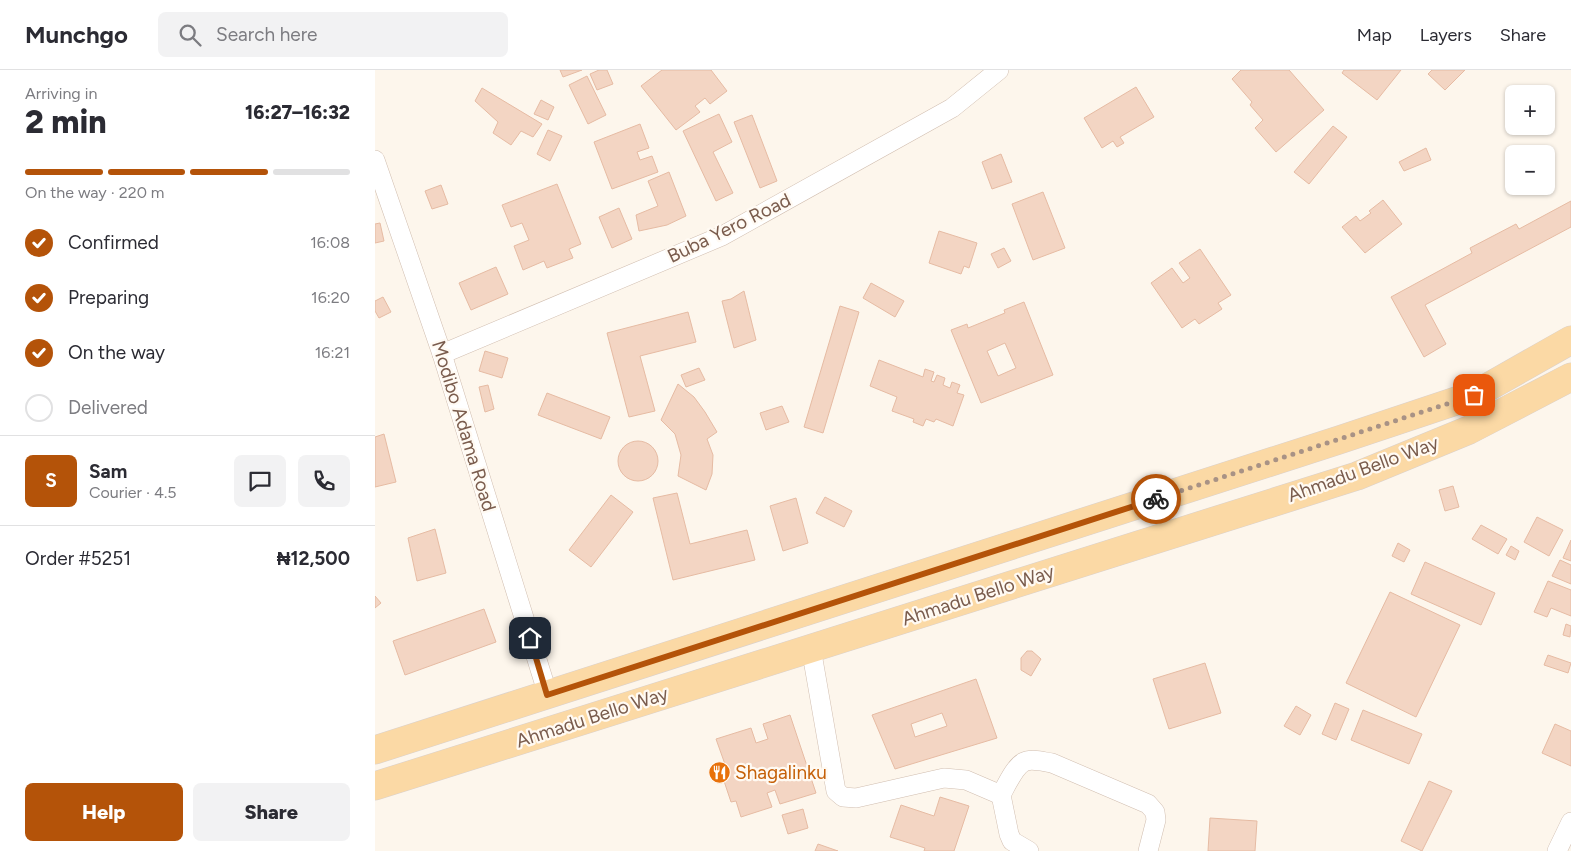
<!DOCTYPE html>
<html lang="en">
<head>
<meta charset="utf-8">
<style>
	:root { --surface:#fff; --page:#f2f2f3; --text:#2b2b33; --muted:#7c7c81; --line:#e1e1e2; --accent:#b45309 }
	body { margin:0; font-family:Figtree,sans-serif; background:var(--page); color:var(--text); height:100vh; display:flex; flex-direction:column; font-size:19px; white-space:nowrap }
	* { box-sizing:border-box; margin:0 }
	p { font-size:16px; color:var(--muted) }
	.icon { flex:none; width:28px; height:28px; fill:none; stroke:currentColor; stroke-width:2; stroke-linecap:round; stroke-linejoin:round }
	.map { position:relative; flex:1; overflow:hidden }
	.side { display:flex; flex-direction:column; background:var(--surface); width:375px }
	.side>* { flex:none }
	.tools { position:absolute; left:1130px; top:15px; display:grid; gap:10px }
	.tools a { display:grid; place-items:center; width:50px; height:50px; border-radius:8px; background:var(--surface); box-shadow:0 1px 4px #0004; font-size:25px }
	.pin { position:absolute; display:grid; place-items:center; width:42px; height:42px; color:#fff; margin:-21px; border-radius:10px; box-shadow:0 2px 8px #0006 }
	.courier { position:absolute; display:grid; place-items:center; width:50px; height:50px; margin:-25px; border:4px solid #b45309; border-radius:50%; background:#fff; color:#222; box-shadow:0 1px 6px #0007 }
	.summary em { font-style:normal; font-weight:800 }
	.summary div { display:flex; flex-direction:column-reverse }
	.summary { display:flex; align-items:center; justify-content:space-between; height:85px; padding:0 25px }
	h1 { font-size:32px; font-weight:800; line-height:38px }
	.bar { display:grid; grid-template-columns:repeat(4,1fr); gap:8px 5px; align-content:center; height:60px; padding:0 25px }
	.bar i { height:6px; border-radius:4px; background:var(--line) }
	.bar .active { background:var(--accent) }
	.bar p { grid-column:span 4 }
	.line { display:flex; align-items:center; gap:12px; padding:0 25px; border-top:1px solid var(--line) }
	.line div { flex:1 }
	.round { display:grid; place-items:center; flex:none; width:52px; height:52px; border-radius:8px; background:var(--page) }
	ol { padding:0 25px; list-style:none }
	li { display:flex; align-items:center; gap:15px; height:55px }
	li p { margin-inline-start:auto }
	li .icon { padding:5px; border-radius:50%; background:var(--accent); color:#fff; stroke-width:4 }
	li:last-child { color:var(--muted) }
	li i { width:28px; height:28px; border:2px solid var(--line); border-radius:50% }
	.primary-button { display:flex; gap:10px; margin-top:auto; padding:10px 25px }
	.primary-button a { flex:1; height:58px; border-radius:8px; background:var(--accent); color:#fff; font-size:20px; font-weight:800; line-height:58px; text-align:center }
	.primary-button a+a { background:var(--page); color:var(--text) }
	header { display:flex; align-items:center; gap:30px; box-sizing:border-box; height:70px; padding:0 25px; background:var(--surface); border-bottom:1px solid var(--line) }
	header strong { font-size:24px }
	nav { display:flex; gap:28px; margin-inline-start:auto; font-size:18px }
	.search { width:350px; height:45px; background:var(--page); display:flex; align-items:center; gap:12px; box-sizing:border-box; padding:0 18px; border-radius:8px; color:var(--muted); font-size:19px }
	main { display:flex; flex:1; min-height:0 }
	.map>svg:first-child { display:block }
</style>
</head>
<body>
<header>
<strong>Munchgo</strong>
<div class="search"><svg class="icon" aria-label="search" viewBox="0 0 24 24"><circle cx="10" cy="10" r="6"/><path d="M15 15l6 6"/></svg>Search here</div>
<nav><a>Map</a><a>Layers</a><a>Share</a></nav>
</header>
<main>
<section class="side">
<div class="summary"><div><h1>2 min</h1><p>Arriving in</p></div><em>16:27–16:32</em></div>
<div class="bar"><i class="active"></i><i class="active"></i><i class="active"></i><i></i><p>On the way · 220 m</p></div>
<ol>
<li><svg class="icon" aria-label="check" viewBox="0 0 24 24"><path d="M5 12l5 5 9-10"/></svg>Confirmed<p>16:08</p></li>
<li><svg class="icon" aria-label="check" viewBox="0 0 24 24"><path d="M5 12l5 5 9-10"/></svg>Preparing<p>16:20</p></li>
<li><svg class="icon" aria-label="check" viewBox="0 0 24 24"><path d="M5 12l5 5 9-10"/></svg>On the way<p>16:21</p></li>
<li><i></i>Delivered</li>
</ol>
<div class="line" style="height:90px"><b class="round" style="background:var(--accent);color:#fff">S</b><div><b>Sam</b><p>Courier · 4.5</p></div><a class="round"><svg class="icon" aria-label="chat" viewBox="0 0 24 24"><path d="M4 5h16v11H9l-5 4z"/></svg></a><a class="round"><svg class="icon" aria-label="phone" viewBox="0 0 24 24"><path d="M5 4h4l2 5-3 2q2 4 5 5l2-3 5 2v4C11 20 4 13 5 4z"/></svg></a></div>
<div class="line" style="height:65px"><div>Order #5251</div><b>₦12,500</b></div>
<div class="primary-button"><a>Help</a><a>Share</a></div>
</section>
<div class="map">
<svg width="1196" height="781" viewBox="0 0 1196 781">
	<rect width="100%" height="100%" fill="#fdf6ec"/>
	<g fill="#f3d5c3" stroke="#e6bba3" fill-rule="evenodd">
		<path d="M185,0H207L188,7Z"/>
		<path d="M224,0H232L238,14L222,20L215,4Z"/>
		<path d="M287,0H336L352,21L335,34L330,28L320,36L325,42L301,60L266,16Z"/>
		<path d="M866,0H914L949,40L901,82L880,58L888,50L875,35L877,32L857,9Z"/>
		<path d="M969,0H1026L1002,30L967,3Z"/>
		<path d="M1057,0H1090L1070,20L1053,4Z"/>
		<path d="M212,6L231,45L213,54L194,15Z"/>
		<path d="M761,17L779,47L745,67L749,73L742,77L738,71L727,78L709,48Z"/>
		<path d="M107,18L167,54L158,67L146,61L136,75L118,63L123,52L100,31Z"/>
		<path d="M166,30L179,37L173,50L159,44Z"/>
		<path d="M344,44L357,72L338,82L358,123L341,131L308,61Z"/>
		<path d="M377,45L402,111L385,118L359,52Z"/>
		<path d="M265,54L274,78L262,82L265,90L277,86L283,102L237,119L219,72Z"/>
		<path d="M958,56L972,67L934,114L919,102Z"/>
		<path d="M173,60L187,66L175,91L162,84Z"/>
		<path d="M1051,78L1056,90L1029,101L1024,92Z"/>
		<path d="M626,84L637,112L617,119L607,92Z"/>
		<path d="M294,102L311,146L292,155L264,161L261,145L283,136L273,111Z"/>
		<path d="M182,114L206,174L194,179L198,188L172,198L169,191L148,200L139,176L154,170L147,153L136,157L127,135Z"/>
		<path d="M66,115L73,134L57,139L50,121Z"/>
		<path d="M668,122L690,178L658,190L637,134Z"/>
		<path d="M1008,130L1027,154L990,183L967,157L981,146L985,151L996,143L994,141Z"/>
		<path d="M1196,131V157L1050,235L1071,274L1049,287L1016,227L1097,183L1095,178L1141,154L1144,159Z"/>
		<path d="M244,138L257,169L237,178L224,147Z"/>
		<path d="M5,153L9,171L0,173V154Z"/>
		<path d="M564,161L602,173L594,198L589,196L586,204L554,193Z"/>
		<path d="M629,178L636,191L623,198L616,184Z"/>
		<path d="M825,179L856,225L843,233L847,239L824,254L820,249L807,258L776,213L797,198L808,213L815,208L804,193Z"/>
		<path d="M121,197L133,224L96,240L84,213Z"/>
		<path d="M496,213L529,231L520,247L488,228Z"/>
		<path d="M369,221L381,270L359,278L347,231L356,229Z"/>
		<path d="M8,227L16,242L4,248L0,241V231Z"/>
		<path d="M649,232L678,305L606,333L576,260L592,254L593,258L630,243L629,240ZM630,273L641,298L623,306L612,281Z"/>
		<path d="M465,236L484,242L448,363L429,357Z"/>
		<path d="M313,242L321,272L265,286L280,341L254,347L232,263Z"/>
		<path d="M110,281L133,288L127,308L104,301Z"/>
		<path d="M504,290L548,307L550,299L559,302L556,311L559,312L562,305L570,308L568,315L575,318L577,312L585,315L582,323L589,325L578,356L561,349L559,352L551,349L548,356L538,352L539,349L517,341L522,327L495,316Z"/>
		<path d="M324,298L330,310L311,317L306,305Z"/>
		<path d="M303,314L319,327L330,342L342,362L332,369L338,385L337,404L331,420L303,406L306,385L300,364L286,350Z"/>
		<path d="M113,315L119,339L110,342L104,317Z"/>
		<path d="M172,323L235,347L226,369L163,345Z"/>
		<path d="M407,336L414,352L391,360L385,343Z"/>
		<path d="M9,364L21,412L0,417V367Z"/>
		<circle cx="263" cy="391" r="20"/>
		<path d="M1078,416L1084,437L1070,441L1064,420Z"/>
		<path d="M302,423L315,474L372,460L380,490L298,510L278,428Z"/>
		<path d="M236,425L258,442L216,497L194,480Z"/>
		<path d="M450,427L477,441L469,457L441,443Z"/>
		<path d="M421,428L433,473L408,481L395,436Z"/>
		<path d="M1162,447L1188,460L1174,486L1149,472Z"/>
		<path d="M1106,455L1132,469L1123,484L1097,469Z"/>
		<path d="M60,459L71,503L42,511L33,468Z"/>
		<path d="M1196,470V491L1188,488Z"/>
		<path d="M1023,473L1035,480L1029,492L1017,486Z"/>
		<path d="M1136,476L1144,481L1140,490L1131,485Z"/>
		<path d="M1185,490L1196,495V514L1177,506Z"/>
		<path d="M1050,492L1120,523L1106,555L1036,524Z"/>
		<path d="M1173,511L1196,520V546L1176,538L1172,547L1159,542Z"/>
		<path d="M1015,522L1085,555L1041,647L971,613Z"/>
		<path d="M0,526L6,533L0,538Z"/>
		<path d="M109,539L121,572L30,605L18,571Z"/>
		<path d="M1191,554L1196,556L1195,567L1188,565Z"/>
		<path d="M652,581H657L666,589L656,606L646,600V588Z"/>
		<path d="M1173,585L1196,593L1193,603L1169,595Z"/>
		<path d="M830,593L846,643L794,659L778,609Z"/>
		<path d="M601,609L622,668L520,699L497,645ZM567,643L572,656L540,667L536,654Z"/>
		<path d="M960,633L974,639L961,670L947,664Z"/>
		<path d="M921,636L936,645L925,665L909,656Z"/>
		<path d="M988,640L1047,664L1034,694L976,670Z"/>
		<path d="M415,645L441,723L405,734L400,720L392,723L397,737L366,747L361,731L356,732L345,699L351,697L341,669L376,658L381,673L393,669L388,654Z"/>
		<path d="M1180,654L1196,661V696L1167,683Z"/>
		<path d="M1054,711L1077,721L1047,781L1026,771Z"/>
		<path d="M565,727L594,736L579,781H549L550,778L515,767L526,735L559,746Z"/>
		<path d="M428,739L433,758L413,764L407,745Z"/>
		<path d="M835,748L882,751L880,781H833Z"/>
		<path d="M443,774L463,781H440Z"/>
	</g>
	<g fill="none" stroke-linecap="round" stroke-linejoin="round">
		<defs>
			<g id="street">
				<path d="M0,90L67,284L173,625"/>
				<path d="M67,284L347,166L577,38L624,0"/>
				<path d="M436,578L461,721L468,727L481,728L569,708L591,710L626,725"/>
				<path d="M654,781L637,771L634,764L626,725C631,716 640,696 649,692C656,688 669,692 677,693L773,734L780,742L781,750L773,781"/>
				<path d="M1182,781L1196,752"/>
			</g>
			<g id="primary">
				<path d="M0,680L964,370L1099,325L1196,270"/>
				<path d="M0,716L982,406L1094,360L1196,307"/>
			</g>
		</defs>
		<use href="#street" stroke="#d1beb0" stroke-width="20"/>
		<use href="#primary" stroke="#dad1cd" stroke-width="29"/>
		<use href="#street" stroke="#fff" stroke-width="19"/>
		<use href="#primary" stroke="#fbd9a5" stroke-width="28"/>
	</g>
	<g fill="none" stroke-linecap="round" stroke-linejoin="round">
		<path stroke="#a89285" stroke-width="5" stroke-dasharray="0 9" d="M781,429L1099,325"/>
		<path stroke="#b45309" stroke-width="6" d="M155,568L172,625L781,429"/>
	</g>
	<defs>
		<symbol id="restaurant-disc" viewBox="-11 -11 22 22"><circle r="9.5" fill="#e8710a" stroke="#fffaf3"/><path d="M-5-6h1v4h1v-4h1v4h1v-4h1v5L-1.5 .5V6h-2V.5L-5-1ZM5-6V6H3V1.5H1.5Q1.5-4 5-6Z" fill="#fff"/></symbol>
	</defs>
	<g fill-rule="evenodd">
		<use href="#restaurant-disc" x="332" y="690" width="25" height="25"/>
	</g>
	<g text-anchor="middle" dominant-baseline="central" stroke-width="4.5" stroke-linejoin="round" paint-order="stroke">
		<g font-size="19" fill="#7a5c4d" stroke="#fffaf3">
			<text transform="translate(354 158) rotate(-26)">Buba Yero Road</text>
			<text transform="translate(89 356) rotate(73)">Modibo Adama Road</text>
			<text transform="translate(988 399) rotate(-20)">Ahmadu Bello Way</text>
			<text transform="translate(603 525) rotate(-18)">Ahmadu Bello Way</text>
			<text transform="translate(217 647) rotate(-18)">Ahmadu Bello Way</text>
		</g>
		<g font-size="19" fill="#c56008" stroke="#fffaf3" text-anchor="start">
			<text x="360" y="702">Shagalinku</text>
		</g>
	</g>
</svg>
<div class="tools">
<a>+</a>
<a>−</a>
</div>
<div class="pin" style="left:1099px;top:325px;background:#ea580c"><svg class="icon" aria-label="bag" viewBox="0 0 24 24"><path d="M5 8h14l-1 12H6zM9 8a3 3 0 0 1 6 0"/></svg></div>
<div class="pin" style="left:155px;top:568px;background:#1f2937"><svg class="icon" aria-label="home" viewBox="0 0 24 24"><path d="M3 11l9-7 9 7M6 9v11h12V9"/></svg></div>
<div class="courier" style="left:781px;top:429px"><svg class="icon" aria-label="bike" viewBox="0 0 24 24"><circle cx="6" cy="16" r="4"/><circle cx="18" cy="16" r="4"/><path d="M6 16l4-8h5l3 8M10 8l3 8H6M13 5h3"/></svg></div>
</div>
</main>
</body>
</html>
